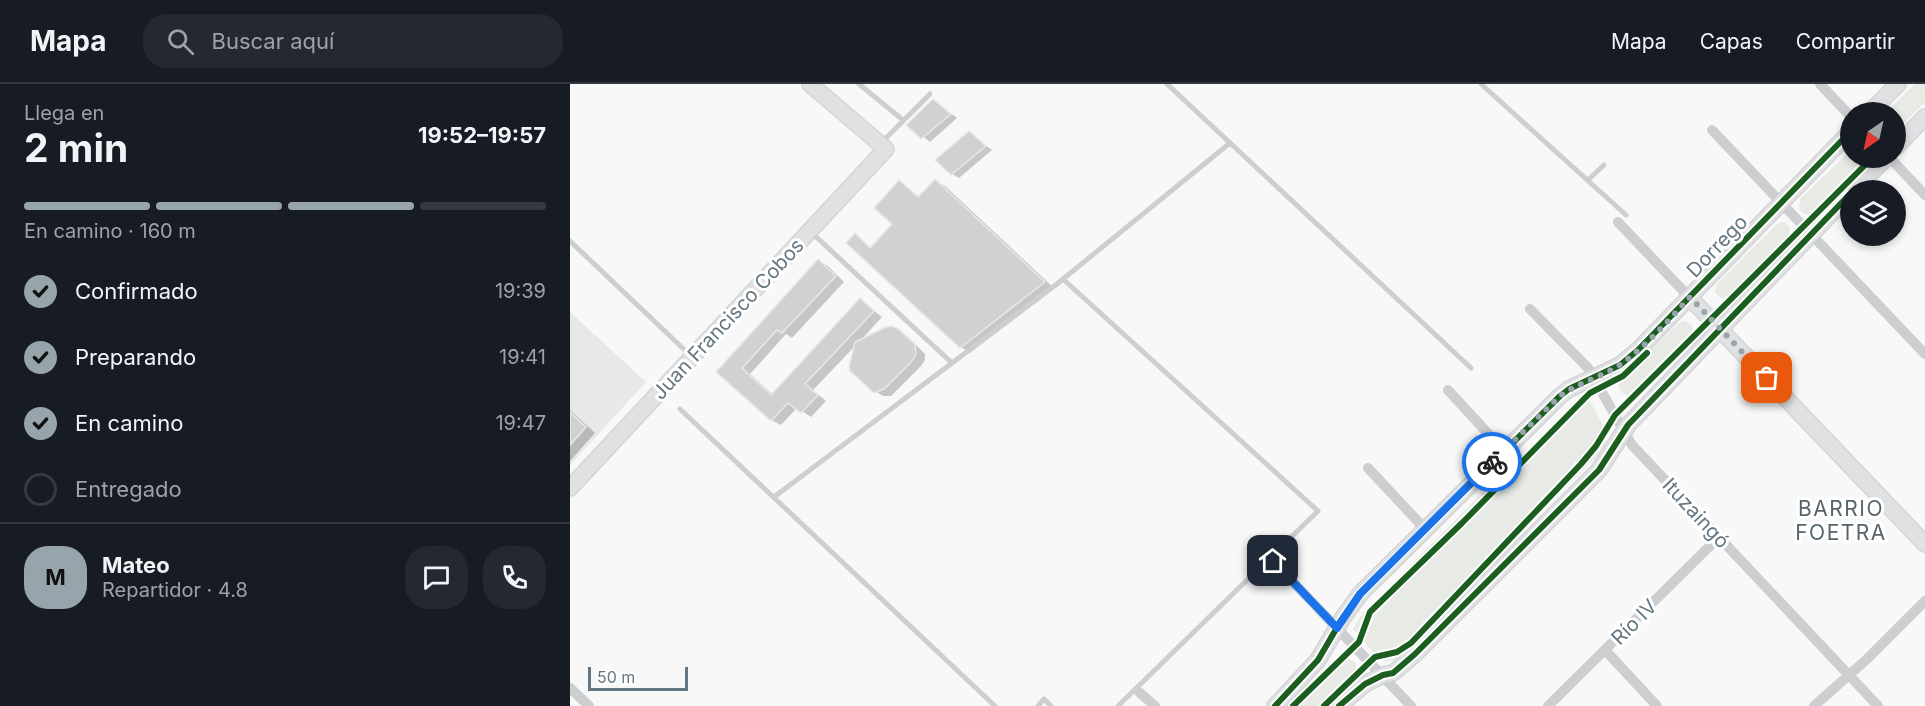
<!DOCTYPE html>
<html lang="es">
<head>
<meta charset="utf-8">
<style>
	:root { --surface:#171b24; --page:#242831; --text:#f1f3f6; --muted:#9ea1a6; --line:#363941; --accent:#98a4ab }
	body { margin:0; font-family:Inter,sans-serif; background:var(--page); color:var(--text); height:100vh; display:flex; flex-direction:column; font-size:22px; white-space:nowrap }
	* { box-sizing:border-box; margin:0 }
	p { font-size:20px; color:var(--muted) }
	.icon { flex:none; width:33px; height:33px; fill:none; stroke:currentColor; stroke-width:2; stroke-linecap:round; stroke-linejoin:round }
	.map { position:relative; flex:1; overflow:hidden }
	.sheet { display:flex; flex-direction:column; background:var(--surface); width:570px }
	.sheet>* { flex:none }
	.needle { width:39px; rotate:214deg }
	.tools { position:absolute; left:1270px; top:18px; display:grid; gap:12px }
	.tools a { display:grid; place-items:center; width:66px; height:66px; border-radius:50%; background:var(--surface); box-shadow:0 3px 9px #0003; font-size:30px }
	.scale { position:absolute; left:18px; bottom:15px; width:100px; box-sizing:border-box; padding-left:6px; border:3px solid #647682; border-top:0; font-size:16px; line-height:21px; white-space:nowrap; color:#647682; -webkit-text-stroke:4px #fff; paint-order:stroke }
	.pin { position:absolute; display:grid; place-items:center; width:51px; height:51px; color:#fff; margin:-26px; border-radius:12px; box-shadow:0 3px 9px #0006 }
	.courier { position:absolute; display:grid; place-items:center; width:60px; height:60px; margin:-30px; border:4px solid #1a73e8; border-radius:50%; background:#fff; color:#222; box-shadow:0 2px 8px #0007 }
	.head em { font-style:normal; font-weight:700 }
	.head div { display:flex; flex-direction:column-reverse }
	.head { display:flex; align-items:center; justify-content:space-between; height:102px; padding:0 24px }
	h1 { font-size:39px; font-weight:700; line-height:45px }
	.bar { display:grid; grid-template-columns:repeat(4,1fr); gap:9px 6px; align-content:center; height:72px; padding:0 24px }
	.bar i { height:8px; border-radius:4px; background:var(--line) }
	.bar .current { background:var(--accent) }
	.bar p { grid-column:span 4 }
	.line { display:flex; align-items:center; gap:15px; padding:0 24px; border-top:2px solid var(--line) }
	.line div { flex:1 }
	.round { display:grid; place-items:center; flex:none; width:63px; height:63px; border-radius:24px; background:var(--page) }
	ol { padding:0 24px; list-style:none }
	li { display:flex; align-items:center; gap:18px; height:66px }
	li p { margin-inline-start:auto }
	li .icon { padding:6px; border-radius:50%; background:var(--accent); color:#111; stroke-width:4 }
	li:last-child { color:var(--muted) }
	li i { width:33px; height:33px; border:3px solid var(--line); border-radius:50% }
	header { display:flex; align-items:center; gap:36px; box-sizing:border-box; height:84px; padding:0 30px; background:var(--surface); border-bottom:2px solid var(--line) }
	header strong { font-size:28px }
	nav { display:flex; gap:33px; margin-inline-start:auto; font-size:21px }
	.search { width:420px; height:54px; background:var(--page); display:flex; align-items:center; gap:15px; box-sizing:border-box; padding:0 21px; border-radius:24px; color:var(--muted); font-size:22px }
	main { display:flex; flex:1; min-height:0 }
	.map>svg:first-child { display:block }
</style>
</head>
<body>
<header>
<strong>Mapa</strong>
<div class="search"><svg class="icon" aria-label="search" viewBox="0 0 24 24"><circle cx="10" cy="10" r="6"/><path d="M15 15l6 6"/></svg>Buscar aquí</div>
<nav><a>Mapa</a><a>Capas</a><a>Compartir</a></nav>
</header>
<main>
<section class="sheet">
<div class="head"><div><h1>2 min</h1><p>Llega en</p></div><em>19:52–19:57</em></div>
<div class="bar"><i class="current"></i><i class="current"></i><i class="current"></i><i></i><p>En camino · 160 m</p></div>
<ol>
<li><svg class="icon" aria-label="check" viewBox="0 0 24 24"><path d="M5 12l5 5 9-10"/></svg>Confirmado<p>19:39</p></li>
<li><svg class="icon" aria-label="check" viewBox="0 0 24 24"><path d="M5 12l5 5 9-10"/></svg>Preparando<p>19:41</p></li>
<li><svg class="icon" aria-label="check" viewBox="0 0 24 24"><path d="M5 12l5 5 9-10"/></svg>En camino<p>19:47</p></li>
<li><i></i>Entregado</li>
</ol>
<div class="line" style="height:108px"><b class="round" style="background:var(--accent);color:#111">M</b><div><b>Mateo</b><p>Repartidor · 4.8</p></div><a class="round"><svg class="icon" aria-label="chat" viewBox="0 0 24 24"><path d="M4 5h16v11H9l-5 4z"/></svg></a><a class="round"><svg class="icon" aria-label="phone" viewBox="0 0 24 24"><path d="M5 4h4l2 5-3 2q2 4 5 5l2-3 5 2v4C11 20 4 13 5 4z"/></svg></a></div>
</section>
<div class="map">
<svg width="1355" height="622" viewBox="0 0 1355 622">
	<rect width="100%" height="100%" fill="#f8f8f8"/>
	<path fill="#e7e8e8" d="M0,228L76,298L0,381Z"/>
	<g fill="#e7eae5">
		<path d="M1345,0H1355V18L1326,47V28H1316Z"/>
		<path d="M1281,66V74H1293L1291,82L1245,129C1239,133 1231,130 1229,123L1230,115Z"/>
		<path d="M1211,138H1215L1220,144L1219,155L1162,214C1156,218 1148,214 1145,208L1147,200L1207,140Z"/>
		<path d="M1113,237L1121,240L1123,246L1118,258L1065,310L1056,311C1050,308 1046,303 1050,296L1109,239Z"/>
		<path d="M1013,312L1018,314C1026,329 1042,350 1033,366L841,562C832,569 822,582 810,576L783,545L792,530L937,384Z"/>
		<path d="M774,575H779L786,579V591L754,622H725Z"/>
	</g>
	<g fill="#0003">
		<path d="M363,16L387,34L360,58L338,41Z"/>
		<path d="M400,49L422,66L389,94L382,90Z"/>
		<path d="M366,97L375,102L484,204L400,269L391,263L285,151L302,164L324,140L330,98L350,113Z"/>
		<path d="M249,177L258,182L274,198L222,254L216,250L180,290L203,311L290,216L312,233L290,257L326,246L337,252L355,270V276L351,282L321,312H313L303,306L286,261L243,306L256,317L241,333L227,324L211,341L201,336L148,288Z"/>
		<path d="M0,326L25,349L0,377Z"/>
	</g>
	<g fill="#cfd1d2" stroke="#e8e8e8" stroke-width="1.5">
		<path d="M363,15L381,30L351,55L336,41Z"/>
		<path d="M399,47L416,62L381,91L365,76Z"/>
		<path d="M365,95L475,198L390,264L276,159L285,149L300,164L322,140L304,124L329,96L348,113Z"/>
		<path d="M248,175L266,192L212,249L207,246L172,284L201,311L290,214L304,227L235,300L248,311L231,329L218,319L201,337L146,288Z"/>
		<path d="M321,242L327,244L345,260L346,270L342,277L314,305L304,309L280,287L279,283L285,258L316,243Z"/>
		<path d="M0,328L16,343L0,361Z"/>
	</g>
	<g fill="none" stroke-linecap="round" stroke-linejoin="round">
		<defs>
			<g id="secondary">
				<path d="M1300,28L1328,0"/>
				<path d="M1326,63L1355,33"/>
				<path d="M1283,106L1316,74"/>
				<path d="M1120,214L1355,460"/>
				<path d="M0,404L316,65L240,0"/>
				<path d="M705,622L748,576L772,535L790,510L990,312L999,305L1050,281L1068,266L1281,47"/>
				<path d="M769,622L795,600L813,591L823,589L845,570L1029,386L1058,341L1281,109"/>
			</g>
		</defs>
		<use href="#secondary" stroke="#d4d5d6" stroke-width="18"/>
		<g stroke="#cdcecf" stroke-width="5">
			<path d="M289,0L333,36"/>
			<path d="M597,0L901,284"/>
			<path d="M911,0L1056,131"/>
			<path d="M311,59L360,10"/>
			<path d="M1018,96L1034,81"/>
			<path d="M242,149L382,279"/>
			<path d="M0,157L121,272"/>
			<path d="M493,195L748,427L548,622"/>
			<path d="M110,325L425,622"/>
			<path d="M204,413L487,200L660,59"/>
			<path d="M468,622L474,615L481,622"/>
		</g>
		<g stroke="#cdcecf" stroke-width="10">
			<path d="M1250,0L1281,33"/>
			<path d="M1142,46L1355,270"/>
			<path d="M1320,74L1355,111"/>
			<path d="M1048,138L1120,214"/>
			<path d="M960,225L1018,284L1062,361L1308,622"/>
			<path d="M878,306L934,367"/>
			<path d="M798,384L855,445"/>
			<path d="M703,477L841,622"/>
			<path d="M1035,566L1087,622"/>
			<path d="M0,604L19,622"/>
			<path d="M569,608L585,622"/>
			<path d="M978,622L1149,453"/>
			<path d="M1244,622L1297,575L1355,517"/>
		</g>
		<use href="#secondary" stroke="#e0e1e2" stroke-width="15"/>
		<defs>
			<g id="cycleway">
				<path d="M705,622L748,576L772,535L790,510L990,312L999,305L1050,281L1068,266L1281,47"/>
				<path d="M723,622L789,558L800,528L892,439L1014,315L1020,309L1053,292L1077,269"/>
				<path d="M754,622L805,573L827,568L841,559L1011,380L1026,362L1045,331L1302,74"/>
				<path d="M769,622L795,600L813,591L823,589L845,570L1029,386L1058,341L1279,111"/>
			</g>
		</defs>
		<use href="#cycleway" stroke="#fff" stroke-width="10"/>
		<use href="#cycleway" stroke="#1b5e20" stroke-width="6"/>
	</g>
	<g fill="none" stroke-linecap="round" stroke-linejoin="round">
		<path stroke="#98a4ab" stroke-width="6" stroke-dasharray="0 10.8" d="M922,378L990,312C1008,299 1029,294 1048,282C1075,264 1098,237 1120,213L1197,294"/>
		<path stroke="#1a73e8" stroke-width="8" d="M703,477L767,544L790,510L922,378"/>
	</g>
	<g text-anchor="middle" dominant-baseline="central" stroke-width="6" stroke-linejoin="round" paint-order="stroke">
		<g font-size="20" fill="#647682" stroke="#fff">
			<text transform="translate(1147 162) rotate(-46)">Dorrego</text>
			<text transform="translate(158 235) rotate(-47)">Juan Francisco Cobos</text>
			<text transform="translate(1126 429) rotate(47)">Ituzaingó</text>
			<text transform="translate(1064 538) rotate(-45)">Río IV</text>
		</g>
		<g font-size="21" letter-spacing="1.5" fill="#56646d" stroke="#fff">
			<text x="1271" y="424">BARRIO<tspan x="1271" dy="24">FOETRA</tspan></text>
		</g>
	</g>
</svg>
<div class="tools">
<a><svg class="needle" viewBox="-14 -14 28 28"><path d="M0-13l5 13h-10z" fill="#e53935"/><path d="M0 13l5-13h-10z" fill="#9ea1a6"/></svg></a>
<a><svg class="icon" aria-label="layers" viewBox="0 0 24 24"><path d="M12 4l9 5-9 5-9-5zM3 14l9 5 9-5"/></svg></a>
</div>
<div class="scale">50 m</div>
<div class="pin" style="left:1197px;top:294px;background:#ea580c"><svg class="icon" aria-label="bag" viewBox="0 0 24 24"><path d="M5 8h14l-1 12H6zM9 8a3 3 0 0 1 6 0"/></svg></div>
<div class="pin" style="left:703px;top:477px;background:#1f2937"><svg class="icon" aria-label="home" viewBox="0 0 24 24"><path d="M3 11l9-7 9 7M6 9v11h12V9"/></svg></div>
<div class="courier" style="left:922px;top:378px"><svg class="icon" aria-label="bike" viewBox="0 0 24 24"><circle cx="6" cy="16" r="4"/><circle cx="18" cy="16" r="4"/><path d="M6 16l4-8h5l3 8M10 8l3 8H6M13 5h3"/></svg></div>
</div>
</main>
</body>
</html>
